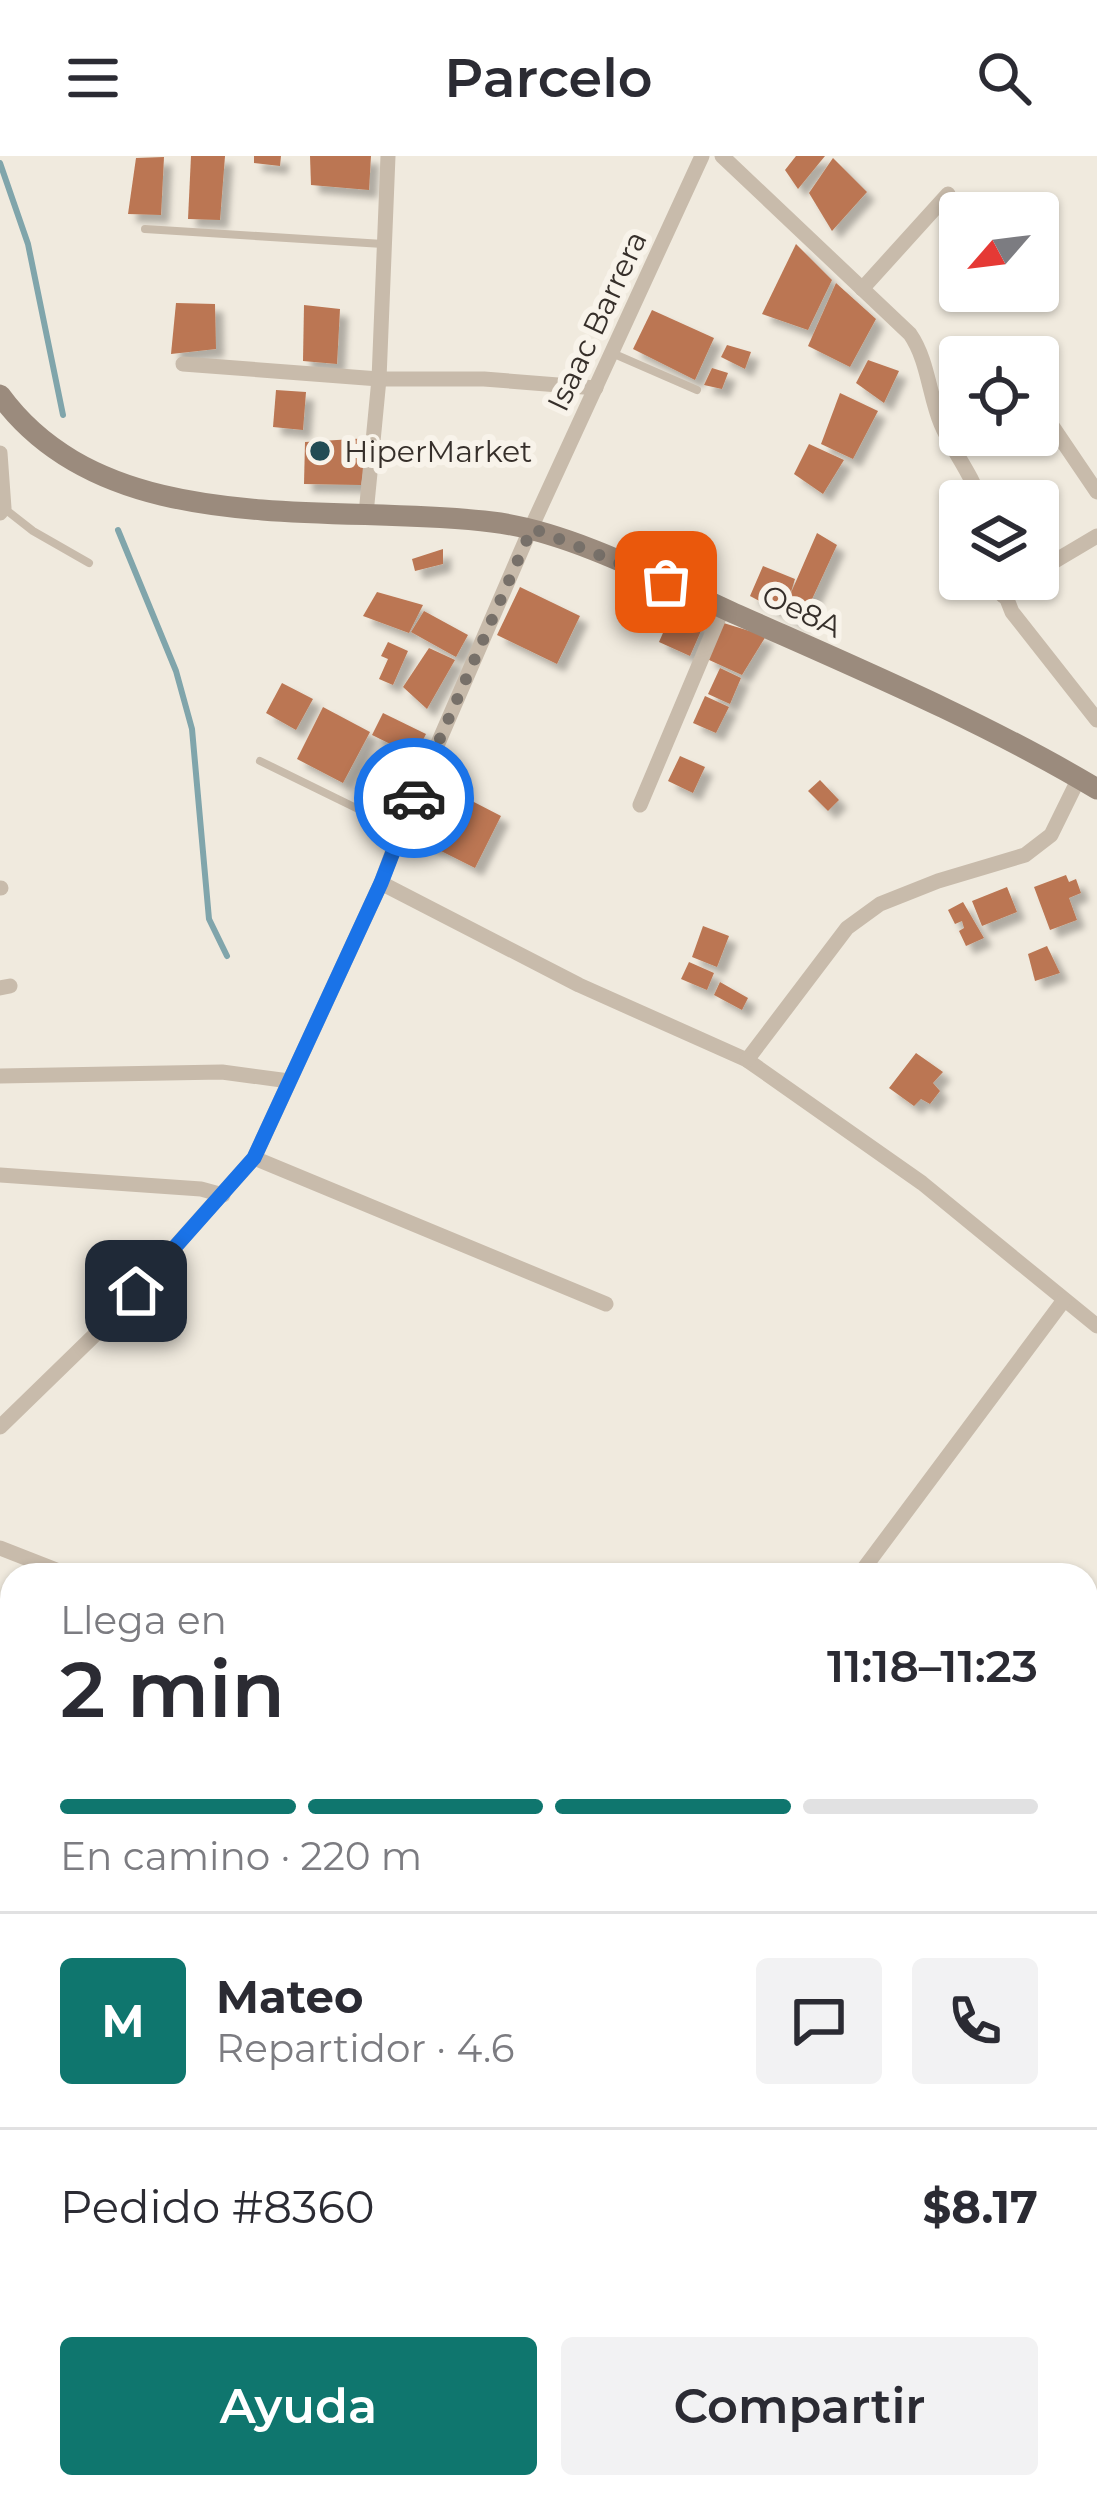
<!DOCTYPE html>
<html lang="es">
<head>
<meta charset="utf-8">
<style>
	:root { --surface:#fff; --page:#f2f2f3; --text:#2b2b33; --muted:#7c7c81; --line:#e1e1e2; --accent:#0f766e }
	body { margin:0; font-family:Montserrat,sans-serif; background:var(--page); color:var(--text); height:100vh; display:flex; flex-direction:column; font-size:45px; white-space:nowrap }
	* { box-sizing:border-box; margin:0 }
	p { font-size:39px; color:var(--muted) }
	.icon { flex:none; width:66px; height:66px; fill:none; stroke:currentColor; stroke-width:2; stroke-linecap:round; stroke-linejoin:round }
	.map { position:relative; flex:1; overflow:hidden }
	.drawer { position:absolute; left:0px; top:1407px; width:1098px; height:936px; display:flex; flex-direction:column; background:var(--surface); border-radius:36px 36px 0 0; box-shadow:0 3px 9px #0004 }
	.drawer>* { flex:none }
	.needle { width:78px; rotate:242deg }
	.controls { position:absolute; left:939px; top:36px; display:grid; gap:24px }
	.controls a { display:grid; place-items:center; width:120px; height:120px; border-radius:12px; background:var(--surface); box-shadow:0 3px 9px #0004; font-size:60px }
	.pin { position:absolute; display:grid; place-items:center; width:102px; height:102px; color:#fff; margin:-51px; border-radius:24px; box-shadow:0 6px 18px #0006 }
	.courier { position:absolute; display:grid; place-items:center; width:120px; height:120px; margin:-60px; border:9px solid #1a73e8; border-radius:50%; background:#fff; color:#222; box-shadow:0 3px 15px #0007 }
	.summary em { font-style:normal; font-weight:600 }
	.summary div { display:flex; flex-direction:column-reverse }
	.summary { display:flex; align-items:center; justify-content:space-between; height:204px; padding:0 60px }
	h1 { font-size:78px; font-weight:600; line-height:90px }
	.bar { display:grid; grid-template-columns:repeat(4,1fr); gap:18px 12px; align-content:center; height:144px; padding:0 60px }
	.bar i { height:15px; border-radius:9px; background:var(--line) }
	.bar .active { background:var(--accent) }
	.bar p { grid-column:span 4 }
	.line { display:flex; align-items:center; gap:30px; padding:0 60px; border-top:3px solid var(--line) }
	.line div { flex:1 }
	.round { display:grid; place-items:center; flex:none; width:126px; height:126px; border-radius:12px; background:var(--page) }
	.cta { display:flex; gap:24px; margin-top:auto; padding:24px 60px }
	.cta a { flex:1; height:138px; border-radius:12px; background:var(--accent); color:#fff; font-size:48px; font-weight:600; line-height:138px; text-align:center }
	.cta a+a { background:var(--page); color:var(--text) }
	header { display:flex; justify-content:space-between; align-items:center; height:156px; padding:0 60px; background:var(--surface); font-size:54px; font-weight:600 }
	.map>svg:first-child { display:block }
</style>
</head>
<body>
<header><svg class="icon" aria-label="menu" viewBox="0 0 24 24"><path d="M4 6h16M4 12h16M4 18h16"/></svg>Parcelo<svg class="icon" aria-label="search" viewBox="0 0 24 24"><circle cx="10" cy="10" r="6"/><path d="M15 15l6 6"/></svg></header>
<div class="map">
<svg width="1097" height="2343" viewBox="0 0 1097 2343">
	<defs>
		<filter id="shadow"><feDropShadow dx="8" dy="8" stdDeviation="3" flood-color="#0004"/></filter>
	</defs>
	<rect width="100%" height="100%" fill="#f0eade"/>
	<g fill="none" stroke-linecap="round" stroke-linejoin="round">
		<g stroke="#80a5ab" stroke-width="6">
			<path d="M0,7L28,88L63,259"/>
			<path d="M118,374L176,515L192,573L209,763L227,800"/>
		</g>
	</g>
	<g fill="#bb7652" filter="url(#shadow)">
		<path d="M191,0H225L220,64L188,63Z"/>
		<path d="M254,0H281L280,10L254,7Z"/>
		<path d="M310,0H371L369,34L311,29Z"/>
		<path d="M796,0H825L798,33L785,14Z"/>
		<path d="M164,1L161,59L128,58L136,2Z"/>
		<path d="M833,2L867,36L832,75L809,37Z"/>
		<path d="M796,88L832,124L808,174L762,158Z"/>
		<path d="M836,127L876,163L850,211L808,190Z"/>
		<path d="M176,147L215,148L216,193L171,198Z"/>
		<path d="M304,149L340,153L337,208L303,205Z"/>
		<path d="M652,154L714,182L695,224L633,193Z"/>
		<path d="M727,189L751,196L745,213L721,201Z"/>
		<path d="M868,204L899,215L884,247L856,227Z"/>
		<path d="M712,212L728,217L722,233L704,229Z"/>
		<path d="M276,234L306,236L303,274L273,271Z"/>
		<path d="M840,237L878,255L853,303L821,288Z"/>
		<path d="M369,282L361,329L304,328L305,286Z"/>
		<path d="M809,288L844,304L823,338L794,318Z"/>
		<path d="M817,377L837,389L801,467L750,440L763,410L795,423L790,439Z"/>
		<path d="M443,393V408L415,415L412,403Z"/>
		<path d="M520,431L580,460L557,508L497,479Z"/>
		<path d="M377,436L423,449L409,477L363,460Z"/>
		<path d="M673,454L704,468L690,500L659,486Z"/>
		<path d="M424,455L468,479L456,501L411,476Z"/>
		<path d="M717,465L766,480L742,519L707,503Z"/>
		<path d="M388,486L408,495L393,529L379,523L388,503L381,500Z"/>
		<path d="M429,492L455,504L427,553L403,531Z"/>
		<path d="M720,512L741,522L730,548L708,538Z"/>
		<path d="M282,527L313,543L296,574L266,557Z"/>
		<path d="M705,540L729,551L716,577L693,567Z"/>
		<path d="M323,551L370,576L343,627L297,603Z"/>
		<path d="M383,557L426,578L415,600L372,579Z"/>
		<path d="M680,600L705,611L693,637L668,625Z"/>
		<path d="M820,624L839,644L828,655L808,635Z"/>
		<path d="M437,627L501,660L475,712L411,680Z"/>
		<path d="M1066,719L1069,726L1076,723L1081,737L1069,742L1077,764L1050,774L1034,731Z"/>
		<path d="M1007,731L1017,756L982,770L972,745Z"/>
		<path d="M963,746L984,782L966,790L959,775L964,772L962,765L955,768L948,754Z"/>
		<path d="M703,770L729,780L717,811L692,801Z"/>
		<path d="M1047,790L1060,817L1035,825L1028,798Z"/>
		<path d="M689,806L714,817L707,834L681,823Z"/>
		<path d="M720,826L748,842L742,854L714,839Z"/>
		<path d="M916,897L943,916L933,927L940,935L930,948L921,943L914,950L889,932Z"/>
		<path d="M53,2331H79L78,2343L53,2340Z"/>
	</g>
	<g fill="none" stroke-linecap="round" stroke-linejoin="round">
		<g stroke="#c8bbab" stroke-width="8">
			<path d="M145,73L383,88"/>
			<path d="M612,197L697,234"/>
			<path d="M5,353L33,375L89,407"/>
			<path d="M260,605L399,673"/>
			<path d="M0,1778L12,1785"/>
		</g>
		<g stroke="#c8bbab" stroke-width="15">
			<path d="M722,0L910,178C928,204 929,239 941,268C952,295 972,317 980,345"/>
			<path d="M862,133L948,38"/>
			<path d="M183,208L379,223H484L596,232"/>
			<path d="M1038,249L1097,336"/>
			<path d="M0,297L4,352L0,357"/>
			<path d="M366,358L379,223L388,0"/>
			<path d="M1038,415L1097,380"/>
			<path d="M999,423L1012,456L1097,564"/>
			<path d="M1003,440L1027,423"/>
			<path d="M640,649L723,452"/>
			<path d="M381,727L579,829L747,904L922,1027L1097,1170"/>
			<path d="M0,732H1"/>
			<path d="M0,832L10,830"/>
			<path d="M747,904L847,772L880,748L938,725L1025,699L1051,679L1079,622"/>
			<path d="M0,920L222,916L289,925"/>
			<path d="M254,1002L606,1148"/>
			<path d="M0,1019L201,1033L223,1039"/>
			<path d="M0,1271L107,1167L254,1002L381,727L401,673L531,372L702,0"/>
			<path d="M0,1392L69,1419"/>
			<path d="M859,1419L1064,1144"/>
			<path d="M0,1645L12,1655"/>
			<path d="M1086,1853L1097,1852"/>
			<path d="M1086,2114L1097,2104"/>
			<path d="M0,2149L12,2160"/>
			<path d="M549,2343L635,2331"/>
		</g>
		<path stroke="#9b8b7d" stroke-width="21" d="M0,239C108,387 333,346 492,366C570,375 665,426 738,459C857,512 985,566 1097,633"/>
	</g>
	<g fill="none" stroke-linecap="round" stroke-linejoin="round">
		<path stroke="#777069" stroke-width="12" stroke-dasharray="0 21.6" d="M414,642L532,372L666,426"/>
		<path stroke="#1a73e8" stroke-width="15" d="M136,1135L254,1002L381,727L414,642"/>
	</g>
	<circle fill="#234c54" stroke="#f8f3ea" stroke-width="4.5" cx="320" cy="295" r="12"/>
	<g text-anchor="middle" dominant-baseline="central" stroke-width="12" stroke-linejoin="round" paint-order="stroke">
		<g font-size="30" fill="#362f2a" stroke="#f8f3ea">
			<text transform="translate(597 165) rotate(-65)">Isaac Barrera</text>
			<text transform="translate(802 455) rotate(25)">Oe8A</text>
		</g>
		<g font-size="30" fill="#362f2a" stroke="#f8f3ea" text-anchor="start">
			<text x="344" y="295">HiperMarket</text>
		</g>
	</g>
</svg>
<div class="controls">
<a><svg class="needle" viewBox="-14 -14 28 28"><path d="M0-13l5 13h-10z" fill="#e53935"/><path d="M0 13l5-13h-10z" fill="#7c7c81"/></svg></a>
<a><svg class="icon" aria-label="locate" viewBox="0 0 24 24"><circle cx="12" cy="12" r="6"/><path d="M12 2v4M12 18v4M2 12h4M18 12h4"/></svg></a>
<a><svg class="icon" aria-label="layers" viewBox="0 0 24 24"><path d="M12 4l9 5-9 5-9-5zM3 14l9 5 9-5"/></svg></a>
</div>
<div class="pin" style="left:666px;top:426px;background:#ea580c"><svg class="icon" aria-label="bag" viewBox="0 0 24 24"><path d="M5 8h14l-1 12H6zM9 8a3 3 0 0 1 6 0"/></svg></div>
<div class="pin" style="left:136px;top:1135px;background:#1f2937"><svg class="icon" aria-label="home" viewBox="0 0 24 24"><path d="M3 11l9-7 9 7M6 9v11h12V9"/></svg></div>
<div class="courier" style="left:414px;top:642px"><svg class="icon" aria-label="car" viewBox="0 0 24 24"><path d="M5 17H2v-5l4-1 3-4h7l3 4 3 1v5h-3M9 17h6M6 11h13"/><circle cx="7" cy="17" r="2"/><circle cx="17" cy="17" r="2"/></svg></div>
<section class="drawer">
<div class="summary"><div><h1>2 min</h1><p>Llega en</p></div><em>11:18–11:23</em></div>
<div class="bar"><i class="active"></i><i class="active"></i><i class="active"></i><i></i><p>En camino · 220 m</p></div>
<div class="line" style="height:216px"><b class="round" style="background:var(--accent);color:#fff">M</b><div><b>Mateo</b><p>Repartidor · 4.6</p></div><a class="round"><svg class="icon" aria-label="chat" viewBox="0 0 24 24"><path d="M4 5h16v11H9l-5 4z"/></svg></a><a class="round"><svg class="icon" aria-label="phone" viewBox="0 0 24 24"><path d="M5 4h4l2 5-3 2q2 4 5 5l2-3 5 2v4C11 20 4 13 5 4z"/></svg></a></div>
<div class="line" style="height:156px"><div>Pedido #8360</div><b>$8.17</b></div>
<div class="cta"><a>Ayuda</a><a>Compartir</a></div>
</section>
</div>
</body>
</html>
